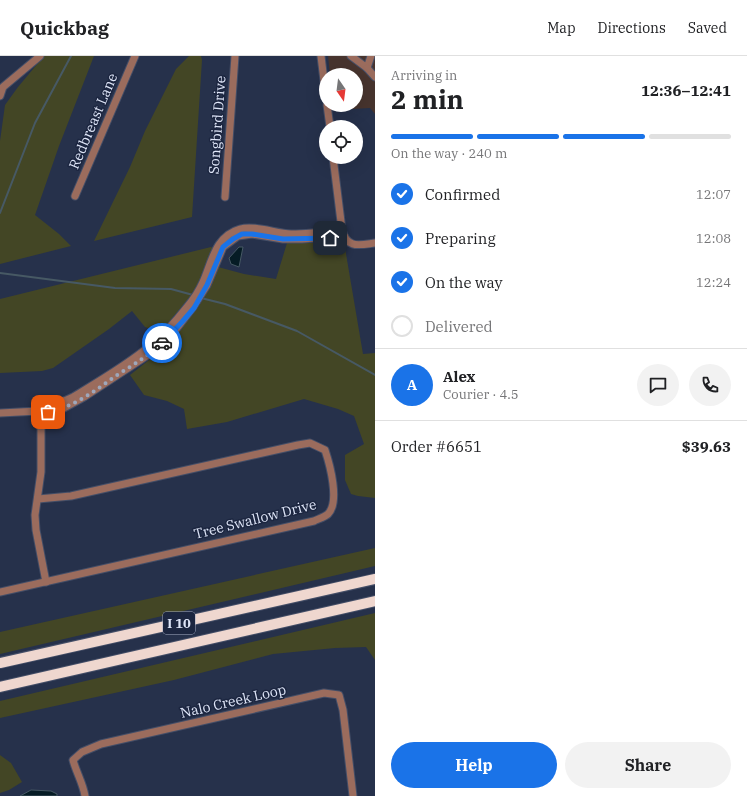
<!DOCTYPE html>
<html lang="en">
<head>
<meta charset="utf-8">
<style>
	:root { --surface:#fff; --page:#f2f2f2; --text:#202124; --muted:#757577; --line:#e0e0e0; --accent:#1a73e8 }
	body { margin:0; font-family:"IBM Plex Serif",serif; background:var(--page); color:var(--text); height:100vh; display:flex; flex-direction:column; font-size:15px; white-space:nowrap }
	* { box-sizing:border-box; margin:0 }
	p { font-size:13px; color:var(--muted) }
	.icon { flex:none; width:22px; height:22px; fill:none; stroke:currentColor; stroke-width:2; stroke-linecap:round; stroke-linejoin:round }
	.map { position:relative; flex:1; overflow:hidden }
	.panel { display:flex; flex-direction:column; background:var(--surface); width:372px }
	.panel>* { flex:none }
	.needle { width:26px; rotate:166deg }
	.controls { position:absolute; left:319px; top:12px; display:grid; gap:8px }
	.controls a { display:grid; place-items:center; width:44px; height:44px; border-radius:50%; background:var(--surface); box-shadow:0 4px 16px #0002; font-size:20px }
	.pin { position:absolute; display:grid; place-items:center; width:34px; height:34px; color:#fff; margin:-17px; border-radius:8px; box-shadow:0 2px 6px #0006 }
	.courier { position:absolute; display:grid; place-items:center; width:40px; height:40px; margin:-20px; border:3px solid #1a73e8; border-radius:50%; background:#fff; color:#222; box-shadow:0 1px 5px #0007 }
	.summary em { font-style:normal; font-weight:700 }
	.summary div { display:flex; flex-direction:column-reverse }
	.summary { display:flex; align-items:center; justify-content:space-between; height:68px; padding:0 16px }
	h1 { font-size:26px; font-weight:700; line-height:30px }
	.bar { display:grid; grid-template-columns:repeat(4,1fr); gap:6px 4px; align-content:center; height:48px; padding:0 16px }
	.bar i { height:5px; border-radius:3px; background:var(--line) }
	.bar .on { background:var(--accent) }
	.bar p { grid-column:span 4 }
	.line { display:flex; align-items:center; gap:10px; padding:0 16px; border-top:1px solid var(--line) }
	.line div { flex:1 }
	.round { display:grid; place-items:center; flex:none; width:42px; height:42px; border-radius:21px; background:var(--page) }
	ol { padding:0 16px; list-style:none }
	li { display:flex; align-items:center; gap:12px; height:44px }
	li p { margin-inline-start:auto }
	li .icon { padding:4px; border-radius:50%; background:var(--accent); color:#fff; stroke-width:4 }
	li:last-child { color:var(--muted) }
	li i { width:22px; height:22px; border:2px solid var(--line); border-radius:50% }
	.button { display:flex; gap:8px; margin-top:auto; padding:8px 16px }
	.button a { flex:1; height:46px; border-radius:24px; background:var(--accent); color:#fff; font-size:16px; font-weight:700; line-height:46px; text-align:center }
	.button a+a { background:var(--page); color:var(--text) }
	header { display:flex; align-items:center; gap:24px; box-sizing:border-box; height:56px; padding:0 20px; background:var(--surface); border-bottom:1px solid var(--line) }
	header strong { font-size:19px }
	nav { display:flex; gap:22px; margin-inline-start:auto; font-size:14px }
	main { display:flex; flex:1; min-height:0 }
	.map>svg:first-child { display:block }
</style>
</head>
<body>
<header>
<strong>Quickbag</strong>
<nav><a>Map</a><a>Directions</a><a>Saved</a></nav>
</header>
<main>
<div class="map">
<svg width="375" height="740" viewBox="0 0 375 740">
	<rect width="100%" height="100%" fill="#26314b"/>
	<path fill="#47342e" d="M328,0H375V58L370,52L334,54V49H356V19H330Z"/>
	<g fill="#434625">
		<path d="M44,0H94L59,90L35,159L59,178L71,190L0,208V85L5,49L18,31Z"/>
		<path d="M189,0H201L202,4L192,161L94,185L130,111L145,75L176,13Z"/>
		<path d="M342,184L344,186L363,298L375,297V442L358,440L351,438L345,424V399L364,388L354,360L338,353L304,343L227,366L187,373L184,353L167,345L144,339L130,319L177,282L174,281L198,251L209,234L218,211L244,218L276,223L287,187H314Z"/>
		<path d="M211,191L213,192L200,226L193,237L175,259L160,276L145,271L132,255L109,273L53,312L42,315L0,317V243Z"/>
		<path d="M375,492V510L0,598V576Z"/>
		<path d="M375,557V607V604L366,591L335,592L273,598L174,624L0,662V645Z"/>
		<path d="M0,699L11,707L22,726L9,734L0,737Z"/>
	</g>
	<g fill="#061c25" stroke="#475964">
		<path d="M239,191H243L239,211L231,208L229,202Z"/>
		<path d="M31,734L51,735L57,738V740H20Z"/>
	</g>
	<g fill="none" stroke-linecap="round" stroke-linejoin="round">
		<g stroke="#475964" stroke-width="2">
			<path d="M0,157L35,67L71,0"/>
			<path d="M0,217L115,232L171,233L193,239"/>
			<path d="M201,242L225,248L297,275L375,319"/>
		</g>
		<defs>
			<g id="minor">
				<path d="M321,0L326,41"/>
				<path d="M351,0L367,12L371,0"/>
				<path d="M367,12L375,21"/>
				<path d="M0,40L3,31L40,0"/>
				<path d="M327,49L330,71"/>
				<path d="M333,101L342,174C347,193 359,189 375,187"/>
				<path d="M75,140L135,0"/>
				<path d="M225,141L235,0"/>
				<path d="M36,355L41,373V416L35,459L36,474L46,526"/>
				<path d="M39,355C49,348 62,347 73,341C98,326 129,308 151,289C165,278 176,265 187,251C193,244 199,235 203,226C212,206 215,180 240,173C254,169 275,177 291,178C308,178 325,176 342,174"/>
				<path d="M0,357L39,355L48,357L64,352L84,341L154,295L173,277L193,251L207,229L223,191L238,180L252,178L283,183H302L344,180"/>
				<path d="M0,536L314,465C318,463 325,461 328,458C340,446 330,409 325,394L310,387L298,389L71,440L38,443"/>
				<path d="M85,740C83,727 76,716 73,704L82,696L101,688L324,637L339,639L343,654L353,740"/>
			</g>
			<g id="highway">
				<path d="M0,607L375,523"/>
				<path d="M0,631L375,545"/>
			</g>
		</defs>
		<use href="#minor" stroke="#444e67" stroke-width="9"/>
		<use href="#highway" stroke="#444e67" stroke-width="12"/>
		<use href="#minor" stroke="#9b6c5d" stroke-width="7"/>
		<use href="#highway" stroke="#efd7cf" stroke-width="10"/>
	</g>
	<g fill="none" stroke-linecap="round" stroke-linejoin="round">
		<path stroke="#9ea7bb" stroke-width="4" stroke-dasharray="0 7.2" d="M48,356C75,351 97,333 120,317C135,308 149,299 162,287"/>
		<path stroke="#1a73e8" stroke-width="5" d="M162,287L182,266L194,252L207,229L223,191L233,183L242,178H252L283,183L330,182"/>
	</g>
	<g text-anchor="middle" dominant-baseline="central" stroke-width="3" stroke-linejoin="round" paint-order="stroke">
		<rect fill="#1c2640" stroke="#a4acc1" stroke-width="1" x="163" y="556" width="32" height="22" rx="3"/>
		<g font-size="13" font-weight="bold" fill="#dfe6f8">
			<text x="179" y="567">I 10</text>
		</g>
		<g font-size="14" fill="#dfe6f8" stroke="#1c2640">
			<text transform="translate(93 65) rotate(-67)">Redbreast Lane</text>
			<text transform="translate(217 69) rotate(-86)">Songbird Drive</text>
			<text transform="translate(255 463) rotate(-14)">Tree Swallow Drive</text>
			<text transform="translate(233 645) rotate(-13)">Nalo Creek Loop</text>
		</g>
	</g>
</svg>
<div class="controls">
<a><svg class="needle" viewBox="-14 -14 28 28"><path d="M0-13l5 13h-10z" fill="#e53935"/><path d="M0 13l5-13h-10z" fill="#757577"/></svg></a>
<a><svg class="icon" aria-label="locate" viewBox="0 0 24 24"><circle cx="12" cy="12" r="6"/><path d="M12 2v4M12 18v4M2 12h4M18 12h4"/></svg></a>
</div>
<div class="pin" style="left:48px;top:356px;background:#ea580c"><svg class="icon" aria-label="bag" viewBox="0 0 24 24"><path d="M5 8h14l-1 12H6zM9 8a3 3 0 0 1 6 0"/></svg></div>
<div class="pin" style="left:330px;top:182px;background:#1f2937"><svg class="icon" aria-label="home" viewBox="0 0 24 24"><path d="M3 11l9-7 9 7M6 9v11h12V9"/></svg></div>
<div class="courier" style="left:162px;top:287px"><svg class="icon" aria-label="car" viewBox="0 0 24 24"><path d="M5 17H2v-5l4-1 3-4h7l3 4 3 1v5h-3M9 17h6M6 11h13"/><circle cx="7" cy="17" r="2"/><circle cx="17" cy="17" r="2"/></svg></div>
</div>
<section class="panel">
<div class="summary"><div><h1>2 min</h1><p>Arriving in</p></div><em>12:36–12:41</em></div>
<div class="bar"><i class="on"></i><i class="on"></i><i class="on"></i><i></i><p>On the way · 240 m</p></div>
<ol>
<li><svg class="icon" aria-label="check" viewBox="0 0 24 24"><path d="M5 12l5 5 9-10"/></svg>Confirmed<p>12:07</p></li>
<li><svg class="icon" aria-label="check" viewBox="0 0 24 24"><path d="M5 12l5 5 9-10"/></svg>Preparing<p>12:08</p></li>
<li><svg class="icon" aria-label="check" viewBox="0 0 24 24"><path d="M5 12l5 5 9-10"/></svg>On the way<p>12:24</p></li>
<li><i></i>Delivered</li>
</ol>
<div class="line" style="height:72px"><b class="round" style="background:var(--accent);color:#fff">A</b><div><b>Alex</b><p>Courier · 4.5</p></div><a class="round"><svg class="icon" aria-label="chat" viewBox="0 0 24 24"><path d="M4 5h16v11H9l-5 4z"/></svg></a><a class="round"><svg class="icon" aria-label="phone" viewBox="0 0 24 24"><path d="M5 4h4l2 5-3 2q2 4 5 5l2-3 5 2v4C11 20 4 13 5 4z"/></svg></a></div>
<div class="line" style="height:52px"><div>Order #6651</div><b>$39.63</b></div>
<div class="button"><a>Help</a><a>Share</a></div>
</section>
</main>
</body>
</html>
